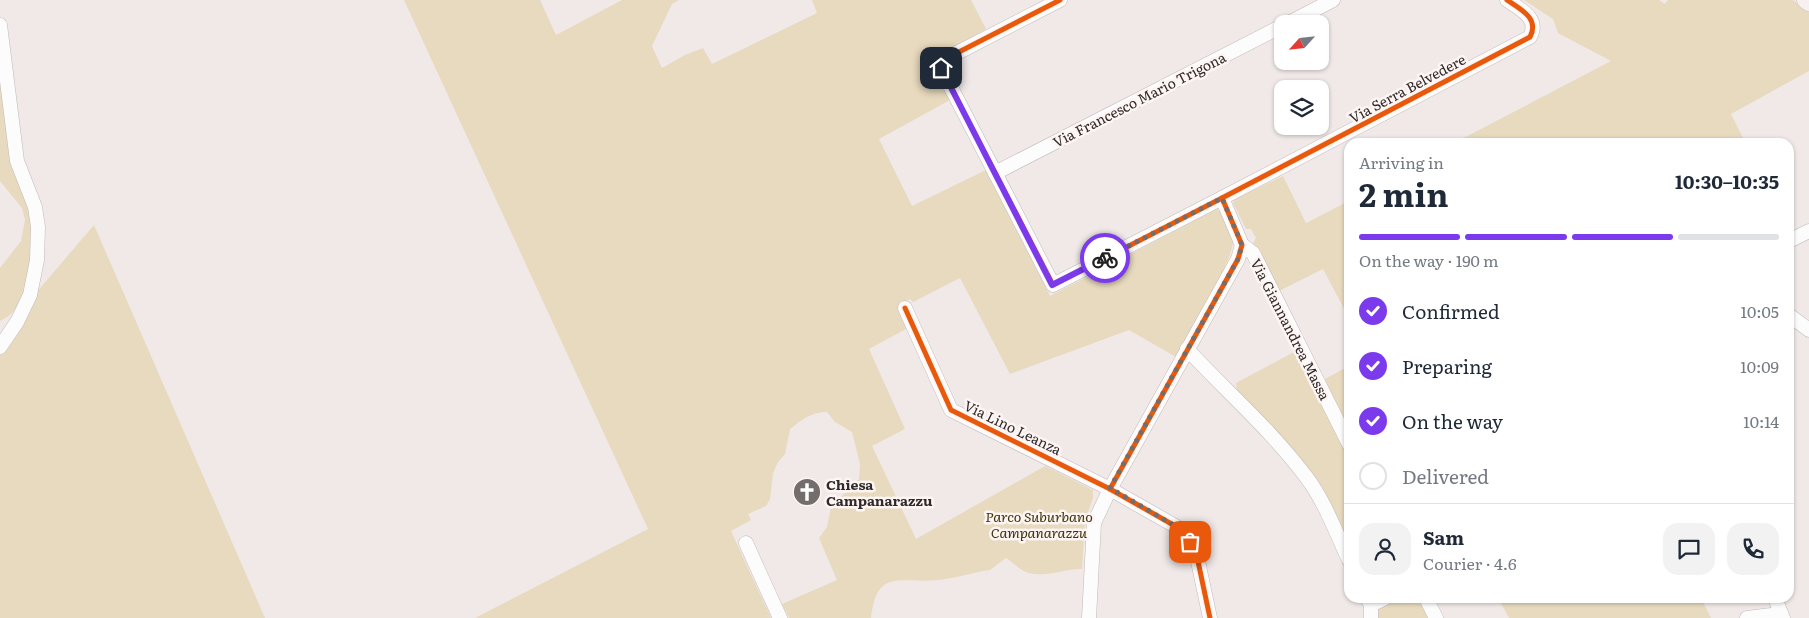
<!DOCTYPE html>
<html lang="en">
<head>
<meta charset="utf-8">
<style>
	:root { --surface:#fff; --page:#f2f2f3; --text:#1f2937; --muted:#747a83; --line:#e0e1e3; --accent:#7c3aed }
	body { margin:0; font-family:Literata,serif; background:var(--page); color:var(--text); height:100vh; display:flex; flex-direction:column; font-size:19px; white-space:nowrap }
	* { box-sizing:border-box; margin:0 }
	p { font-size:16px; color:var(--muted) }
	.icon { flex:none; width:28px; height:28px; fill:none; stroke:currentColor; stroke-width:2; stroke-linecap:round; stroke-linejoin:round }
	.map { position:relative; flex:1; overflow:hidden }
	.details { position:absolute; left:1344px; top:138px; width:450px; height:465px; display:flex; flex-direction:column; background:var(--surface); border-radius:15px; box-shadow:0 1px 4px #0004 }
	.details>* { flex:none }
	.needle { width:32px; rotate:243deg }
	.controls { position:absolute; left:1274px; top:15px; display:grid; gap:10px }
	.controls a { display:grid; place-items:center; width:55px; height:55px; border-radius:10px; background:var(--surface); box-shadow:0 1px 4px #0004; font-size:25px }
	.pin { position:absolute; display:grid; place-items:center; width:42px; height:42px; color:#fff; margin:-21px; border-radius:10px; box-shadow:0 2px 8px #0006 }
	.courier { position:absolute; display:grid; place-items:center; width:50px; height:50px; margin:-25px; border:4px solid #7c3aed; border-radius:50%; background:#fff; color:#222; box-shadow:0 1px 6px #0007 }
	.overview em { font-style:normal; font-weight:700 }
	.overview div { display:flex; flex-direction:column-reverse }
	.overview { display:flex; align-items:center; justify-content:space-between; height:85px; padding:0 15px }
	h1 { font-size:32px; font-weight:700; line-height:38px }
	.bar { display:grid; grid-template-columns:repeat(4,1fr); gap:8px 5px; align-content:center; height:60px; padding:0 15px }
	.bar i { height:6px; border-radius:4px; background:var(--line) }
	.bar .active { background:var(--accent) }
	.bar p { grid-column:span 4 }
	.line { display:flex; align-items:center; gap:12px; padding:0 15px; border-top:1px solid var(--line) }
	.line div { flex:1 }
	.round { display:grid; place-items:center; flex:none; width:52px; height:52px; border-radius:15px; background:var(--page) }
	ol { padding:0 15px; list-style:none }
	li { display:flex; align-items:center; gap:15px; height:55px }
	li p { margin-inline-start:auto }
	li .icon { padding:5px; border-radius:50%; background:var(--accent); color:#fff; stroke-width:4 }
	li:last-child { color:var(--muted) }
	li i { width:28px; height:28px; border:2px solid var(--line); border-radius:50% }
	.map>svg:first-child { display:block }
</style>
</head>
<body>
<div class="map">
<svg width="1809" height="618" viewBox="0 0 1809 618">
	<rect width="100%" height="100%" fill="#f0e9e8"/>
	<g fill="#e8dabe">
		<path d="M404,0H540L556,35L622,0H679L672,4L652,46L662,68L685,55L703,48L712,64L817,13L812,0H971L986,29L930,62L950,100L879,139L912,206L986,170L1050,296L1217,209C1225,216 1233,228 1233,239C1235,260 1188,335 1176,357L1129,330L1010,374L960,278L913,302L910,299L898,306L906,329L869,349L905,429L872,446L916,539L1045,466L1093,490V498L1085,521L1082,569C1065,568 1043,579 1026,572C1019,569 1012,562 1006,558L990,570L983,571C968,574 952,579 937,580C900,584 877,567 871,618H789L782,604L837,580L819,538L827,527L831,507L859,479L860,464L852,432L835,422L827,412C813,411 801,420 790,429L785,454L778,462L773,473L770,499L766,506L748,514L751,520L731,531L771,618H475L648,529Z"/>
		<path d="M1524,0H1659L1665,4L1668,0H1793L1809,12V71L1731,114L1745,142H1456L1611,61L1558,33L1553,19Z"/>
		<path d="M0,64L30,210C34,242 35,307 0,321V268L21,241L25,220L22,208L0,181Z"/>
		<path d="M1283,176L1306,223L1349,201V318L1323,269L1279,291L1253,243L1256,238L1251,229H1246L1233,203L1235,199Z"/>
		<path d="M94,225L265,618H0V355L20,326L35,294Z"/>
		<path d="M1294,352L1349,458V549L1330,511L1244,402L1237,390L1236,383Z"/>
		<path d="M1349,366V429L1323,380Z"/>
		<path d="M1397,598H1420L1429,618H1376L1375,610Z"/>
		<path d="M1498,598H1701L1711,618H1509Z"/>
	</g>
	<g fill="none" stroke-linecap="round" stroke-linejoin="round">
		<defs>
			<g id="minor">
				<path d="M1060,0L953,55L941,68L1053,285L1222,198"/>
				<path d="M1287,24L1333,0"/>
				<path d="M0,25L17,161L35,207L38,227L37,260L30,295L17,322L0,347"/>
				<path d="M995,173L1282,26"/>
				<path d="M1789,241L1809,231"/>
				<path d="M1242,245L1253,253L1349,444"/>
				<path d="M905,308L951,410L1110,489L1184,531L1196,552L1210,618"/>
				<path d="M1789,315L1809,330"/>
				<path d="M1187,349C1227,392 1272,431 1307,478C1325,502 1336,533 1349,560"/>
				<path d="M746,543L780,618"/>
				<path d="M1367,598L1371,605V618"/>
				<path d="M1426,598L1436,618"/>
				<path d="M1775,598L1783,618"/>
				<path d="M1371,605L1385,598"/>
				<path d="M1089,618L1094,523L1110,489L1238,259L1242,245L1222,198L1530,37C1540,18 1520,9 1507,0"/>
				<path d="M1747,618L1780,614"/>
			</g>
			<path id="major" d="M1806,0L1809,2"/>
		</defs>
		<use href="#minor" stroke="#c0bab9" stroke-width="15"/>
		<use href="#major" stroke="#c8c4c4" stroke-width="19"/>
		<use href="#minor" stroke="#fdfcfc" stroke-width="14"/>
		<use href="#major" stroke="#f7eff0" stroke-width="18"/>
		<defs>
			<g id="cycleway">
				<path d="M1060,0L953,55L941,68L1053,285L1222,198"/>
				<path d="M905,308L951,410L1110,489L1184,531L1196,552L1210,618"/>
				<path d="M1110,489L1238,259L1242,245L1222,198L1530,37C1540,18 1520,9 1507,0"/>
			</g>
		</defs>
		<use href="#cycleway" stroke="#fdf5f3" stroke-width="8"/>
		<use href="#cycleway" stroke="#e8590c" stroke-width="5"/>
	</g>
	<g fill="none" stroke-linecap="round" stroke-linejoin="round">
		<path stroke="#736d6c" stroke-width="5" stroke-dasharray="0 9" d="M1105,258L1222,198L1242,245L1238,259L1110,488L1184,531L1190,542"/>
		<path stroke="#7c3aed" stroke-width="6" d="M941,68L1052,285L1105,258"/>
	</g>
	<defs>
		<symbol id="church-disc" viewBox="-11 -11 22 22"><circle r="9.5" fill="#736d6c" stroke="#fdf5f3"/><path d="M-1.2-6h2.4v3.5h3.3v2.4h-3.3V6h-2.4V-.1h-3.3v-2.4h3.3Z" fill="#fff"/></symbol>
	</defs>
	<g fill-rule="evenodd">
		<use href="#church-disc" x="791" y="476" width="32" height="32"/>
	</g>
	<g text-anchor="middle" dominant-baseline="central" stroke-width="5" stroke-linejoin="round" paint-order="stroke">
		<g font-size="14" fill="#2f2a29" stroke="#fdf5f3">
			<text transform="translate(1407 88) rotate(-28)">Via Serra Belvedere</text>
			<text transform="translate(1139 99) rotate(-27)">Via Francesco Mario Trigona</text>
			<text transform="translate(1291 329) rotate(63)">Via Giannandrea Massa</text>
			<text transform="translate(1013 427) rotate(26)">Via Lino Leanza</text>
		</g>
		<g font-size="14" font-weight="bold" fill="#2f2a29" stroke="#fdf5f3" text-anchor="start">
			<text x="826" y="484">Chiesa<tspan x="826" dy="16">Campanarazzu</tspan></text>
		</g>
		<g font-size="14" font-style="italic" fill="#423409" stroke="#fdf5f3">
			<text x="1039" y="516">Parco Suburbano<tspan x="1039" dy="16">Campanarazzu</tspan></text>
		</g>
	</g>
</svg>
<div class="controls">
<a><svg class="needle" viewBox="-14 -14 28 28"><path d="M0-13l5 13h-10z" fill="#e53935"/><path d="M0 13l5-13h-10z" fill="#747a83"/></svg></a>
<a><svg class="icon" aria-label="layers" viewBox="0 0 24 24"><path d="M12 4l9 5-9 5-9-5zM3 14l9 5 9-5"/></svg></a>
</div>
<div class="pin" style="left:1190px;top:542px;background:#ea580c"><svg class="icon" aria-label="bag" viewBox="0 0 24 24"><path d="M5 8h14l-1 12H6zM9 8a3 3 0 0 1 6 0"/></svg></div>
<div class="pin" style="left:941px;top:68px;background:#1f2937"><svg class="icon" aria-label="home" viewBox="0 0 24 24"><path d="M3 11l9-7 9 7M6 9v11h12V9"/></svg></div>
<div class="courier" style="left:1105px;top:258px"><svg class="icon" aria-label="bike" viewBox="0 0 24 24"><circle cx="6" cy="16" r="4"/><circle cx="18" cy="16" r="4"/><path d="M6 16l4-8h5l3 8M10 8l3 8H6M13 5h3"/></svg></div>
<section class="details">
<div class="overview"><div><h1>2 min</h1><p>Arriving in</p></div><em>10:30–10:35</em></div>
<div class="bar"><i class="active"></i><i class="active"></i><i class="active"></i><i></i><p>On the way · 190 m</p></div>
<ol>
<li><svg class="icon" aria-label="check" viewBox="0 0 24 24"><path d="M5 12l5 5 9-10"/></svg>Confirmed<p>10:05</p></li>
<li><svg class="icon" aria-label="check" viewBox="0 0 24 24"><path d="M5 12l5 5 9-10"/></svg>Preparing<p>10:09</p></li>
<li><svg class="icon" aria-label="check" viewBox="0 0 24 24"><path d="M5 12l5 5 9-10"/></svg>On the way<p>10:14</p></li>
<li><i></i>Delivered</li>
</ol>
<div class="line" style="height:90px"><a class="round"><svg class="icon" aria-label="person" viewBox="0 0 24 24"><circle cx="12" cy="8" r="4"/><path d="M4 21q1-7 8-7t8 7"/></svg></a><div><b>Sam</b><p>Courier · 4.6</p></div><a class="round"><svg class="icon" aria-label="chat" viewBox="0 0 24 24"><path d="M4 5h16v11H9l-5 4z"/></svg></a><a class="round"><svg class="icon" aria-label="phone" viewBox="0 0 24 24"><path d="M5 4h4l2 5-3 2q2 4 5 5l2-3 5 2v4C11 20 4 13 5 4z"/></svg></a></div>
</section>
</div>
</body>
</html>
